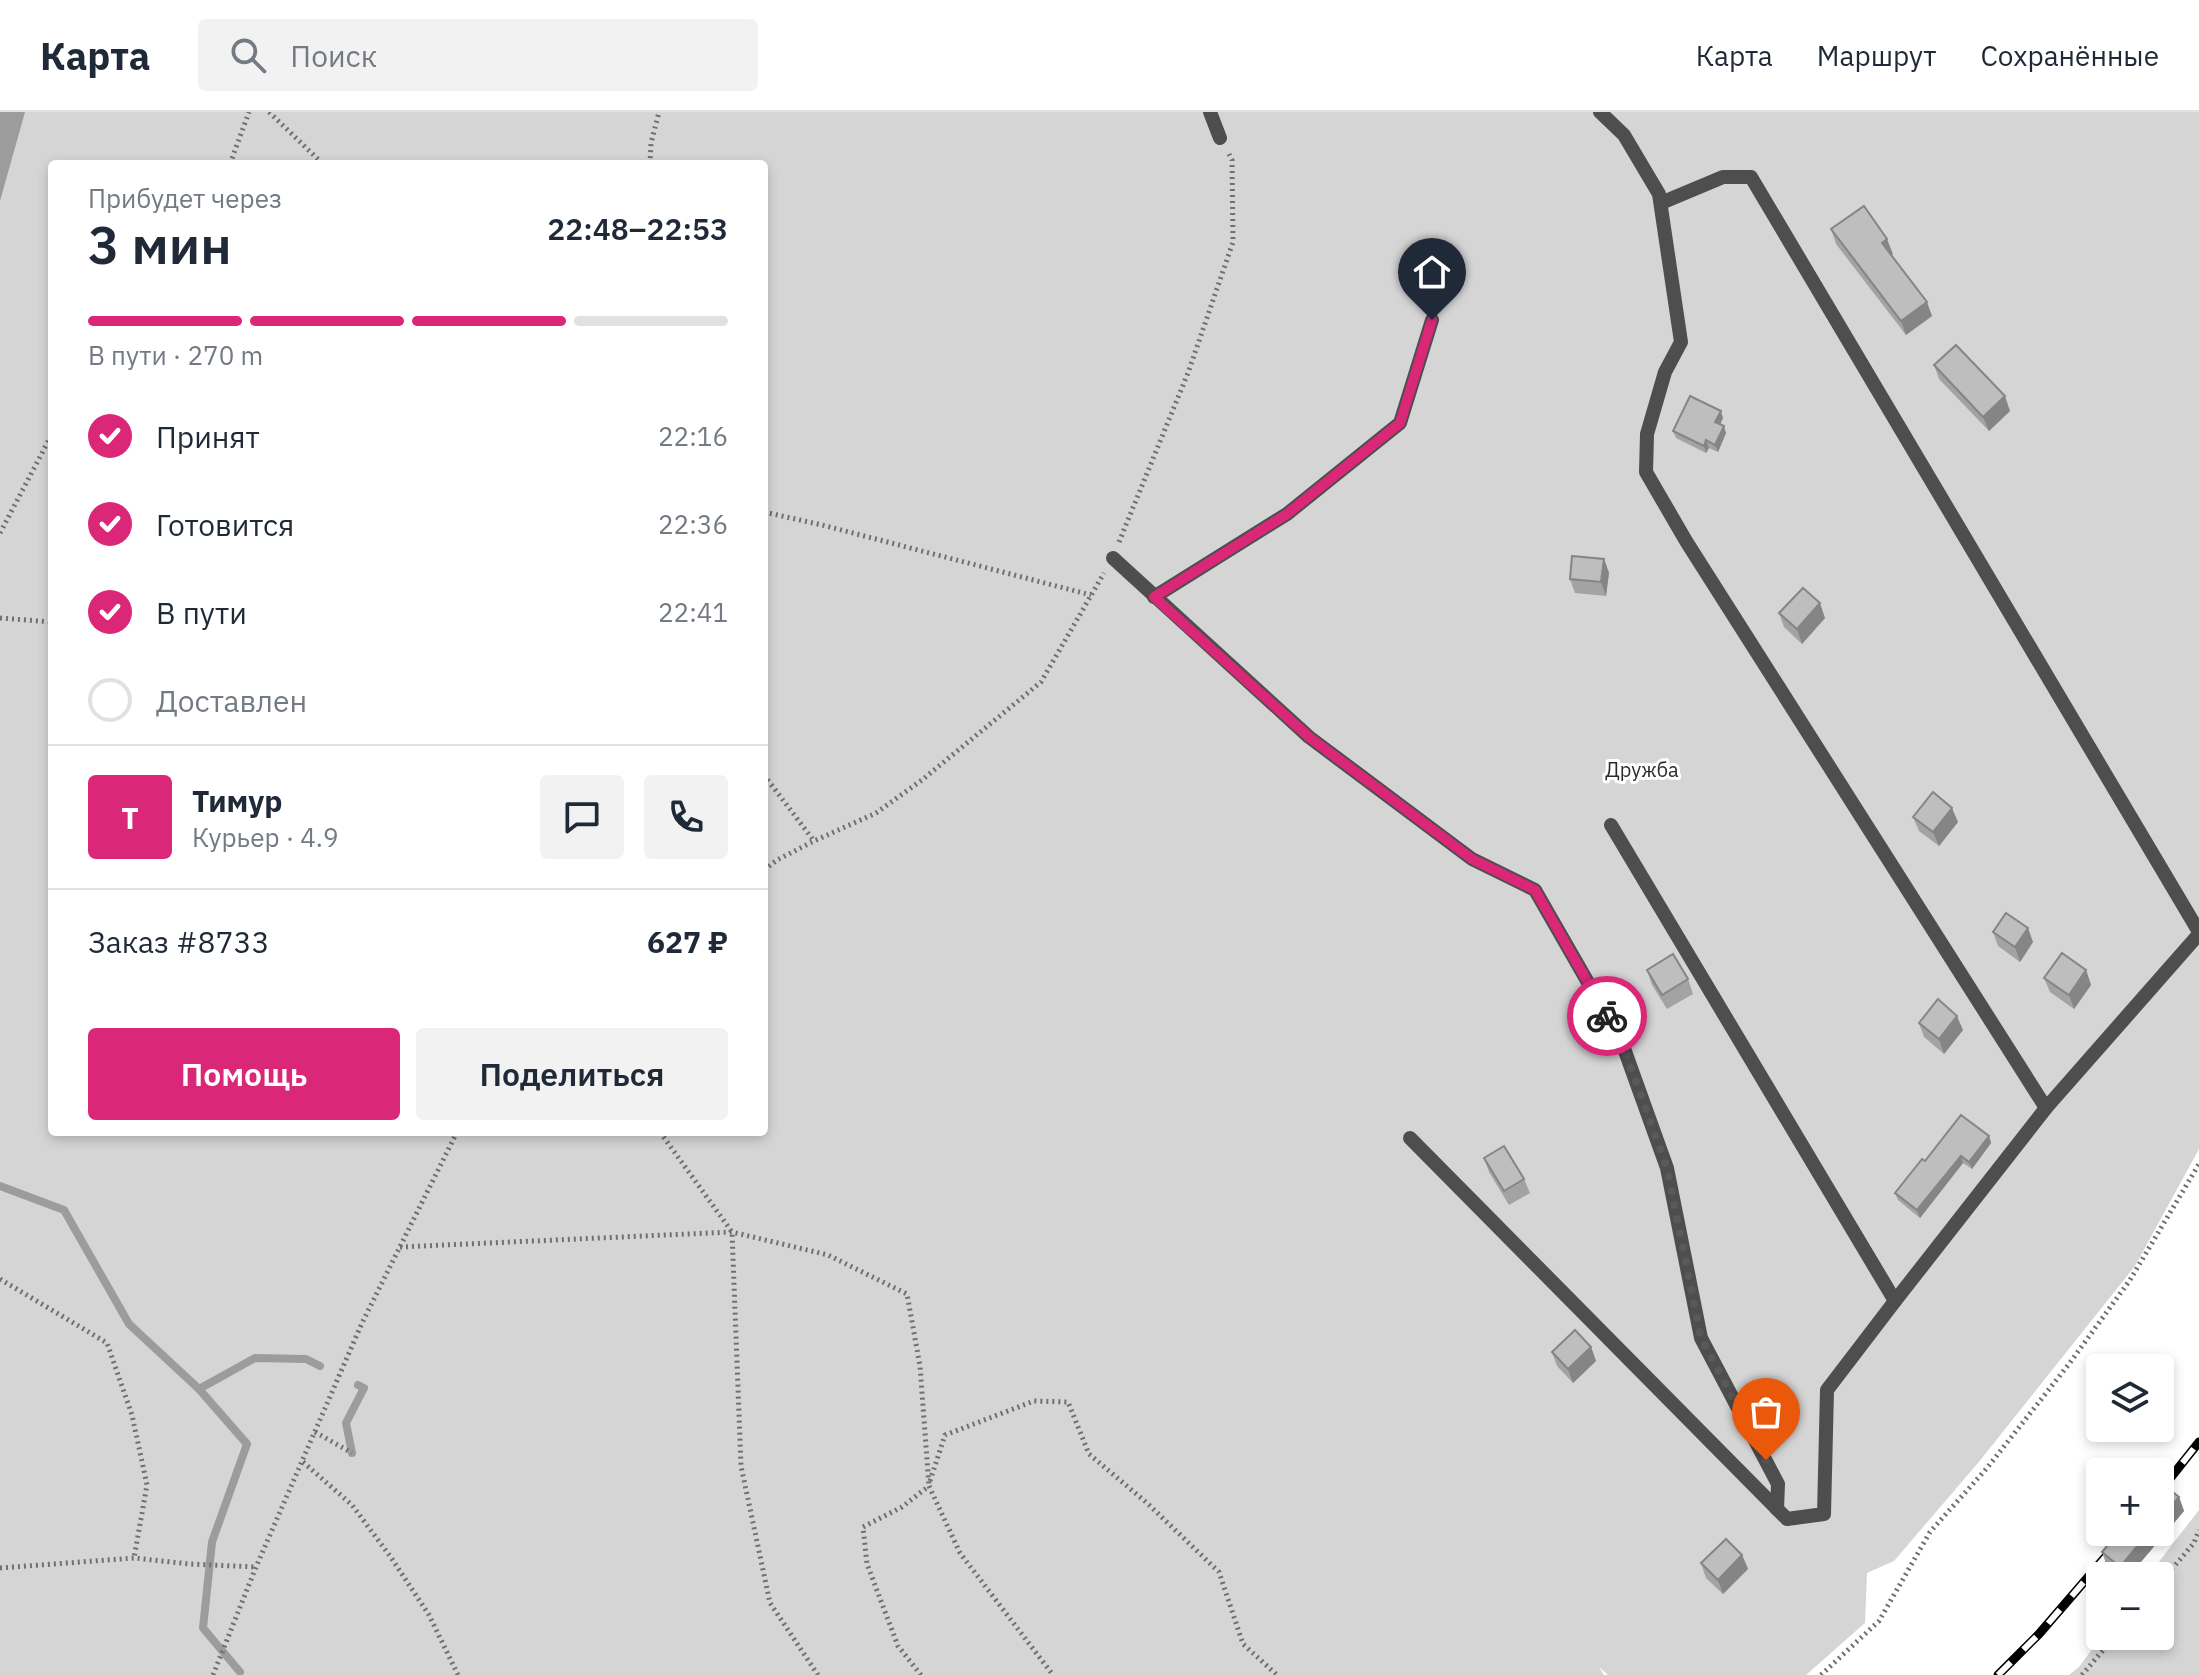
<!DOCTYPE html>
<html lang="ru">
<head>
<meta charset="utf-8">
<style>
	:root { --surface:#fff; --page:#f2f2f3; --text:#1f2937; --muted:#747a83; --line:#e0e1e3; --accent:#db2777 }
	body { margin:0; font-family:"IBM Plex Sans",sans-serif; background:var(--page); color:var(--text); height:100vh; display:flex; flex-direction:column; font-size:30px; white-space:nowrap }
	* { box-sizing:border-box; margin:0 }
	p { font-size:26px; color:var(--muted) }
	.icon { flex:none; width:44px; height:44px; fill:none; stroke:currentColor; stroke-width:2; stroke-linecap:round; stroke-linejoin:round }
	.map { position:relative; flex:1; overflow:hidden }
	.side { position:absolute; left:48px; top:48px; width:720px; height:976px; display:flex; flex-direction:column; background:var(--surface); border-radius:8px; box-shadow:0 4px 12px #0003 }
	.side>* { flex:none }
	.controls { position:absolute; left:2086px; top:1242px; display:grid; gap:16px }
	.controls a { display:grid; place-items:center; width:88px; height:88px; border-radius:8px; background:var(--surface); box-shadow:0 4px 12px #0003; font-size:40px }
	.pin { position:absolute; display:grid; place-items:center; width:68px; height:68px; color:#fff; margin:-82px -34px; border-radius:50% 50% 50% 0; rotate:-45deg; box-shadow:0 0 8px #0007 }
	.pin .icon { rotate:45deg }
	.courier { position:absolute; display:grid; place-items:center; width:80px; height:80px; margin:-40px; border:6px solid #db2777; border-radius:50%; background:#fff; color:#222; box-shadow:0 2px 10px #0007 }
	.head em { font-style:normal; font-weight:600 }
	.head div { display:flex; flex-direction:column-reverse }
	.head { display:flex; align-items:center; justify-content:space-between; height:136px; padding:0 40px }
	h1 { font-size:52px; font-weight:600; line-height:60px }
	.bar { display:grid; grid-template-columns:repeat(4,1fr); gap:12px 8px; align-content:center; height:96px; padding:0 40px }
	.bar i { height:10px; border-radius:6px; background:var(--line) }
	.bar .on { background:var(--accent) }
	.bar p { grid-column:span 4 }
	.line { display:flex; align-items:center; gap:20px; padding:0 40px; border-top:2px solid var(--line) }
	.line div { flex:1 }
	.round { display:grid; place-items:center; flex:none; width:84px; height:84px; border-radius:8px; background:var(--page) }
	ol { padding:0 40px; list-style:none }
	li { display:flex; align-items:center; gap:24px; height:88px }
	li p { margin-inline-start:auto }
	li .icon { padding:8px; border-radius:50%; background:var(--accent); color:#fff; stroke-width:4 }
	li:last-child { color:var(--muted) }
	li i { width:44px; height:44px; border:4px solid var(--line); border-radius:50% }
	.cta { display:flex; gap:16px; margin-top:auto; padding:16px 40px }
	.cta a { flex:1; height:92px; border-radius:8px; background:var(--accent); color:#fff; font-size:32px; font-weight:600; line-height:92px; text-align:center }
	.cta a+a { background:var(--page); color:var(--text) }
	header { display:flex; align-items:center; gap:48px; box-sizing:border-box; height:112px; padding:0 40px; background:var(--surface); border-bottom:2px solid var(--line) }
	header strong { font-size:38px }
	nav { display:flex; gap:44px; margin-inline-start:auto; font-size:28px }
	.search { width:560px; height:72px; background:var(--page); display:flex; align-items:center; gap:20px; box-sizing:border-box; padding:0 28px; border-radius:8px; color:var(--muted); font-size:30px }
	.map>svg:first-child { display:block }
</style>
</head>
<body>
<header>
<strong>Карта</strong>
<div class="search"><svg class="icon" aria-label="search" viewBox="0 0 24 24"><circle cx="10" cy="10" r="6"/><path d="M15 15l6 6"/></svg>Поиск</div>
<nav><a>Карта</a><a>Маршрут</a><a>Сохранённые</a></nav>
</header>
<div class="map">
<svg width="2199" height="1563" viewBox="0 0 2199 1563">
	<rect width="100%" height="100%" fill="#fff"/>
	<g fill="#d5d5d5" fill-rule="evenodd">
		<path d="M0,0H2199V1037L2135,1154L1978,1351L1894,1449L1867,1461L1865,1511L1806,1563H1608L1599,1555L1604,1563H0ZM52,52H764V1020H52Z"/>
		<path d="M2199,1398V1563H2069L2079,1555L2102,1524H2160V1464H2148Z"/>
	</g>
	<path fill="#9c9c9c" d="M0,0H25L0,89Z"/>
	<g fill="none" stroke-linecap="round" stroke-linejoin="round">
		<g stroke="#9c9c9c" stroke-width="8">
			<path d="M0,1074L64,1098L129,1212L199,1277L247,1332L212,1430L203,1516L240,1560"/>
			<path d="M199,1277L255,1246L306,1247L320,1254"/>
			<path d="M352,1341L346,1311L364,1276L358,1273"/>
		</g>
		<g stroke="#707070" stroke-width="5" stroke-dasharray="2 4" stroke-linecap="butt">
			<path d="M269,0L323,52"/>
			<path d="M230,52L249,0"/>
			<path d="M650,52L651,31L659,0"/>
			<path d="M764,400L822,413L1091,483"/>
			<path d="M0,421L52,322"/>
			<path d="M1119,430L1188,261L1233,130L1232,48L1229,42"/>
			<path d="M0,506L52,510"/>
			<path d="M764,663L814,729"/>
			<path d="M764,758L777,748L814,729L876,701L922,668L1041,570L1104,461"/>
			<path d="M660,1020L732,1120L741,1354L770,1491L818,1563"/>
			<path d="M400,1135L732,1120L828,1143L907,1182L920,1254L929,1374"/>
			<path d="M0,1167L107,1231L132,1303L147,1373L134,1446"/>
			<path d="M315,1320L352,1341"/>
			<path d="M303,1350L352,1393L390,1444L429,1503L458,1563"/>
			<path d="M930,1369L945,1323L1034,1289L1068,1290L1089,1342L1147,1391L1219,1460L1243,1532L1277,1563"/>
			<path d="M0,1456L134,1446L190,1452L256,1455"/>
			<path d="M2160,1471L2194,1431L2199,1418"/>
			<path d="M213,1563L256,1455L362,1211L457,1020"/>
			<path d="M921,1563L898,1534L867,1452L863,1415L902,1395L929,1374L960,1441L1053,1563"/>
			<path d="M1821,1563L1879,1509L1930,1420L1987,1356L2069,1252L2130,1168L2199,1052"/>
			<path d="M2082,1563L2115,1524"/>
		</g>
		<g stroke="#4e4e4e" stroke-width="14">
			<path d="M1210,0L1220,26"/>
			<path d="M1600,0L1624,23L1659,82L1681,230L1665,260L1647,322L1646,360L1686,429L2046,996"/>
			<path d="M1661,91L1723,65H1751L2199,820"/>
			<path d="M1113,446L1309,625L1472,747L1535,778L1621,928L1667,1056L1701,1226L1778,1372L1777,1397"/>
			<path d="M1154,485L1287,402L1400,311L1432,208"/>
			<path d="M1611,713L1895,1189"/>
			<path d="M1410,1026L1787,1407L1824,1402L1827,1278L1895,1189L2046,996L2199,822"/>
		</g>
		<defs>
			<g id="rail">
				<path d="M2160,1379L2199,1330"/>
				<path d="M1998,1563L2039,1522L2127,1420"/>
			</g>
		</defs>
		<use href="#rail" stroke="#000" stroke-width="9"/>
		<use href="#rail" stroke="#fff" stroke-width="6" stroke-dasharray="18" stroke-linecap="butt"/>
	</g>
	<g fill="#a3a3a3">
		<path d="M1831,117L1893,142L1891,143L1932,204L1906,223L1836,132Z"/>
		<path d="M1934,253L2010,299L1989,319L1939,267Z"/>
		<path d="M1723,306L1720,312L1726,321L1718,340L1709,336L1706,341L1676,326L1673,319Z"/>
		<path d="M1604,447L1609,461L1606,484L1575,481L1570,467Z"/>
		<path d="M1779,501L1825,506L1802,532L1784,515Z"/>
		<path d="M1913,705L1958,710L1939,734L1919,719Z"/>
		<path d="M1993,820L2033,830L2020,850L1998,834Z"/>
		<path d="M1647,858L1688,867L1693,882L1667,897L1652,873Z"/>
		<path d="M2086,858L2091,873L2074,897L2050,880L2044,866Z"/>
		<path d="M1919,911L1963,918L1944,942L1924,925Z"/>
		<path d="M1989,1024L1991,1031L1972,1057L1963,1051L1920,1106L1898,1088L1895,1081L1925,1049Z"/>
		<path d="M1484,1046L1524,1067L1530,1081L1509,1093L1489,1060Z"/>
		<path d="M1591,1235L1596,1249L1573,1271L1557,1254L1552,1240Z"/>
		<path d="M2179,1385L2184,1399L2129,1464H2119L2107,1454L2102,1440Z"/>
		<path d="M1742,1443L1748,1457L1723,1482L1706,1466L1701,1451Z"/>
	</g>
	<g fill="#858585">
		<path d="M1887,127L1893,142L1888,145L1882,131Z"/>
		<path d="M1927,190L1932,204L1906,223L1901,209Z"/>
		<path d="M2005,284L2010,299L1989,319L1983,305Z"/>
		<path d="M1721,299L1723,306L1718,317L1715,310Z"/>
		<path d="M1724,314L1726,321L1718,340L1715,333Z"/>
		<path d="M1706,328L1709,336L1706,341L1704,334Z"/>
		<path d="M1604,447L1609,461L1606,484L1601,470Z"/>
		<path d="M1820,491L1825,506L1802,532L1797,517Z"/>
		<path d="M1952,696L1958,710L1939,734L1933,720Z"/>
		<path d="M2028,816L2033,830L2020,850L2015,835Z"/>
		<path d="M2086,858L2091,873L2074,897L2069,883Z"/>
		<path d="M1957,904L1963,918L1944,942L1939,927Z"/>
		<path d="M1989,1024L1991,1031L1972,1057L1969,1050Z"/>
		<path d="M1961,1044L1963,1051L1920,1106L1917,1098Z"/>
		<path d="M1591,1235L1596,1249L1573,1271L1568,1257Z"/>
		<path d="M2179,1385L2184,1399L2129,1464H2123L2120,1455L2149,1420H2160V1407Z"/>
		<path d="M1742,1443L1748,1457L1723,1482L1718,1468Z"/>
	</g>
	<g fill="#bebebe" stroke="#858585" stroke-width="2">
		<path d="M1864,94L1887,127L1882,131L1927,190L1901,209L1831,117Z"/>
		<path d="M1956,233L2005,284L1983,305L1934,253Z"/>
		<path d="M1690,284L1721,299L1715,310L1724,314L1715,333L1706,328L1704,334L1673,319Z"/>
		<path d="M1572,444L1604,447L1601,470L1570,467Z"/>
		<path d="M1803,476L1820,491L1797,517L1779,501Z"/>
		<path d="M1933,680L1952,696L1933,720L1913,705Z"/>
		<path d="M2006,801L2028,816L2015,835L1993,820Z"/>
		<path d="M2062,841L2086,858L2069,883L2044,866Z"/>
		<path d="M1673,842L1688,867L1662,883L1647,858Z"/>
		<path d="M1938,887L1957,904L1939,927L1919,911Z"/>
		<path d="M1961,1003L1989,1024L1969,1050L1961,1044L1917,1098L1895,1081L1922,1047L1925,1049Z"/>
		<path d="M1504,1034L1524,1067L1504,1079L1484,1046Z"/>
		<path d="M1575,1218L1591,1235L1568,1257L1552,1240Z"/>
		<path d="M2161,1370L2179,1385L2160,1407V1371Z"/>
		<path d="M2119,1420H2149L2120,1455L2102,1440Z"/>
		<path d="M1726,1427L1742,1443L1718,1468L1701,1451Z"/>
	</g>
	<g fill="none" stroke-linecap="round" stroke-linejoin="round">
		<path stroke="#595959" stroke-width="8" stroke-dasharray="0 14.4" d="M1607,904L1621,928L1667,1056L1701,1226L1766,1348"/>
		<path stroke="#db2777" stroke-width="10" d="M1432,208L1400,311L1287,402L1154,485L1309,625L1472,747L1535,778L1607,904"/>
	</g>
	<g text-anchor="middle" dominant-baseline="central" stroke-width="6" stroke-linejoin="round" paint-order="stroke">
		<g font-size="20" fill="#2c2c2c" stroke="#fff">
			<text x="1642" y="657">Дружба</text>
		</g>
	</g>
</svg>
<div class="controls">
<a><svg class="icon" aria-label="layers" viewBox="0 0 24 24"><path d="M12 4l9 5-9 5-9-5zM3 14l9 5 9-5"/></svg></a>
<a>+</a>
<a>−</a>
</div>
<div class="pin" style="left:1766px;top:1348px;background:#ea580c"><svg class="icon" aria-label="bag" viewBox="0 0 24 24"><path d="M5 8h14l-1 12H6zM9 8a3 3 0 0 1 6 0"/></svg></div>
<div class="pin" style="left:1432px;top:208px;background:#1f2937"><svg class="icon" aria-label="home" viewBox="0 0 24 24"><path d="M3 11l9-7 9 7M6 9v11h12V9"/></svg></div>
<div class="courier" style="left:1607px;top:904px"><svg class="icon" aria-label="bike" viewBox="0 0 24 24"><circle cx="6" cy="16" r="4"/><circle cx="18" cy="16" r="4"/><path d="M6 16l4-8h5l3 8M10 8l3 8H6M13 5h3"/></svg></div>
<section class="side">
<div class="head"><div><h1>3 мин</h1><p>Прибудет через</p></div><em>22:48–22:53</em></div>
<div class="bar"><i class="on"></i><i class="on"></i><i class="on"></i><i></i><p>В пути · 270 m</p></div>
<ol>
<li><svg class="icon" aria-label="check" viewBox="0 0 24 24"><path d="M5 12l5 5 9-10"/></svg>Принят<p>22:16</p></li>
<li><svg class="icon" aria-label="check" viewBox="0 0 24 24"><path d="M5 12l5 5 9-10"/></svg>Готовится<p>22:36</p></li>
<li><svg class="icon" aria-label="check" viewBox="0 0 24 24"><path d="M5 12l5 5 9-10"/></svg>В пути<p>22:41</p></li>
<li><i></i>Доставлен</li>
</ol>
<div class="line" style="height:144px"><b class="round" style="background:var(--accent);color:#fff">Т</b><div><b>Тимур</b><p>Курьер · 4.9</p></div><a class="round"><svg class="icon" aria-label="chat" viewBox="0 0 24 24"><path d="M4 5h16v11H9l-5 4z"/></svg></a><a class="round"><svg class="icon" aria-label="phone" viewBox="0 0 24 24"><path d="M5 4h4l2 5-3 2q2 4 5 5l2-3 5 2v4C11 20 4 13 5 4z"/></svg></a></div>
<div class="line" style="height:104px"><div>Заказ #8733</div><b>627 ₽</b></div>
<div class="cta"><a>Помощь</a><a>Поделиться</a></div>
</section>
</div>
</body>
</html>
